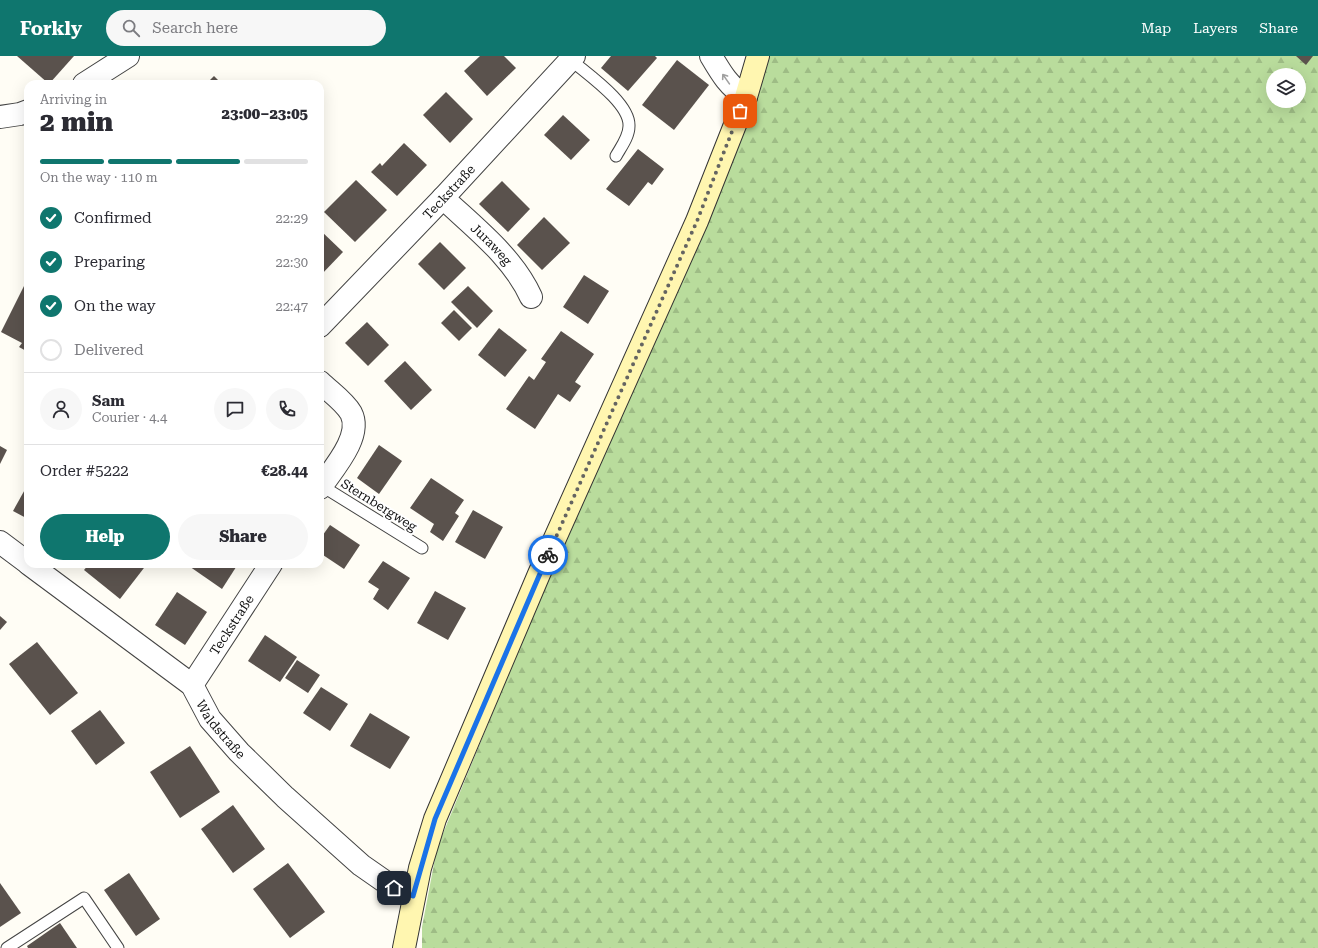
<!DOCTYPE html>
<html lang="en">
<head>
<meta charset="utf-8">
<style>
	:root { --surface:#fff; --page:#f7f7f7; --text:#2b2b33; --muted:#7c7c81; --line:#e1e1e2; --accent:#0f766e }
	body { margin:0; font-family:"Roboto Serif",serif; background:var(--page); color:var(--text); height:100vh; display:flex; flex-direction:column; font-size:15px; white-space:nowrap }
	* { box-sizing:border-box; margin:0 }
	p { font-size:13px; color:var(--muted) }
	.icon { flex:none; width:22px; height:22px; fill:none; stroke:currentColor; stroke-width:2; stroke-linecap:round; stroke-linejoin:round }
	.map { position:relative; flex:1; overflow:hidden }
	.drawer { position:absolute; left:24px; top:24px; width:300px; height:488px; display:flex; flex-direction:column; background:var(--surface); border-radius:12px; box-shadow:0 4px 16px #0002 }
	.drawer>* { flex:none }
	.buttons { position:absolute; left:1266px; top:12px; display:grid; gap:8px }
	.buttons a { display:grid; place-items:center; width:40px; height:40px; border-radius:50%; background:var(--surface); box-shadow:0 4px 16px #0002; font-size:20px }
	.pin { position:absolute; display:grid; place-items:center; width:34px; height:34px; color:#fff; margin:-17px; border-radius:8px; box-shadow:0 2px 6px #0006 }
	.courier { position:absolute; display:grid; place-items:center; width:40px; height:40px; margin:-20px; border:3px solid #1a73e8; border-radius:50%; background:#fff; color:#222; box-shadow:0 1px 5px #0007 }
	.overview em { font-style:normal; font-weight:800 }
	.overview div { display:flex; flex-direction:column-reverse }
	.overview { display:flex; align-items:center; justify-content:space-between; height:68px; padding:0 16px }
	h1 { font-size:26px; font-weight:800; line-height:30px }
	.bar { display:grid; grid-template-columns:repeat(4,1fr); gap:6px 4px; align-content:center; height:48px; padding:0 16px }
	.bar i { height:5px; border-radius:3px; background:var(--line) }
	.bar .current { background:var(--accent) }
	.bar p { grid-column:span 4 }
	.line { display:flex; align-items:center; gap:10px; padding:0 16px; border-top:1px solid var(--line) }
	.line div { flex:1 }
	.round { display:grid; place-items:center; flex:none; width:42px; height:42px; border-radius:21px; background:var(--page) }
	ol { padding:0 16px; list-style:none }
	li { display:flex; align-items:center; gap:12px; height:44px }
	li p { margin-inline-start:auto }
	li .icon { padding:4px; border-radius:50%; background:var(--accent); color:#fff; stroke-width:4 }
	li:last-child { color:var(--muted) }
	li i { width:22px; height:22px; border:2px solid var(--line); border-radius:50% }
	.button { display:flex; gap:8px; margin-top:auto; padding:8px 16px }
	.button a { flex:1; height:46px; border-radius:24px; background:var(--accent); color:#fff; font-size:16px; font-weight:800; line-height:46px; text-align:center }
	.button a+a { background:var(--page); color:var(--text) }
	header { display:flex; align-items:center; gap:24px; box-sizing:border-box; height:56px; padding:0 20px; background:var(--accent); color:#fff }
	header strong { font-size:19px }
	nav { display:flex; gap:22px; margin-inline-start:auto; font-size:14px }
	.search { width:280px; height:36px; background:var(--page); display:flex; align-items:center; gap:10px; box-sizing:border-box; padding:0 14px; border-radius:22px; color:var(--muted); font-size:15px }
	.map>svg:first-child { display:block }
</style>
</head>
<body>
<header>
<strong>Forkly</strong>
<div class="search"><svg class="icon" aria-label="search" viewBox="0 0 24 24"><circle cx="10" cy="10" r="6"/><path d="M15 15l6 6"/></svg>Search here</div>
<nav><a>Map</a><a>Layers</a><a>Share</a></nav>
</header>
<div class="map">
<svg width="1318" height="892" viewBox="0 0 1318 892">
	<defs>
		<pattern id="forest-firs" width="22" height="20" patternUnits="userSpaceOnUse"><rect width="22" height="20" fill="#b9dc9c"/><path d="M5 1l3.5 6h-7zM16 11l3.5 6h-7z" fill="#9ebc85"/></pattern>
	</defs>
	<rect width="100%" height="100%" fill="#fffdf5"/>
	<path fill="url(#forest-firs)" fill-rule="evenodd" d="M763,0H1318V892H422V871L437,792ZM1273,19H1299V45H1273Z"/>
	<g fill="#5a524d">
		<path d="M17,0H74L49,28Z"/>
		<path d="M480,0H504L516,12L487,40L464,15Z"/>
		<path d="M611,0H655L657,2L628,35L601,12Z"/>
		<path d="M1296,0H1313L1306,9Z"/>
		<path d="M677,4L709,29L674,74L642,49Z"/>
		<path d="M214,20L222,28H206Z"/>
		<path d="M446,36L473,63L450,87L423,59Z"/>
		<path d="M563,59L590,84L571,104L544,79Z"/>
		<path d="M404,87L427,109L397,140L371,116L380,107L382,110Z"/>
		<path d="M638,93L664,113L652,129L648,126L629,150L606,133Z"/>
		<path d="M356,124L387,154L355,186L324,156Z"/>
		<path d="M502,125L530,153L508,176L479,148Z"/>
		<path d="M544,161L570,187L542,214L517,189Z"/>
		<path d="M320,174L343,196L320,220Z"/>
		<path d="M440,186L466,212L444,234L418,208Z"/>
		<path d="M584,219L609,235L588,268L563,251Z"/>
		<path d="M24,230L28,232V296L19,291L22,287L1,276Z"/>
		<path d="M468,230L493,255L477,272L451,246Z"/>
		<path d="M454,254L472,272L459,285L441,267Z"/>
		<path d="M367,266L389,289L368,310L345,287Z"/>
		<path d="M499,272L527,294L505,321L478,299Z"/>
		<path d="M561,275L594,298L575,326L581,330L570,346L558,338L535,373L506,353L529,320L534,324L546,306L541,303Z"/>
		<path d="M405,305L432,334L411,354L384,325Z"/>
		<path d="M379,389L402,405L379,438L357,422Z"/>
		<path d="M0,390L7,394L0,408Z"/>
		<path d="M431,422L464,444L455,457L459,460L443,485L430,476L434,468L410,452Z"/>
		<path d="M28,428V463L13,455Z"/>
		<path d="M473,454L503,471L485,503L455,486Z"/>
		<path d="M330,469L360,489L344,513L320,497V483Z"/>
		<path d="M383,505L410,522L388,554L373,543L379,533L368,526Z"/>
		<path d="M89,508H147L120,543L84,514Z"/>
		<path d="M186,508H238L222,533Z"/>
		<path d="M435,535L466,552L448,584L417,567Z"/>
		<path d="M177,536L207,556L185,589L155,569Z"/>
		<path d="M0,560L7,566L0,574Z"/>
		<path d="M265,579L297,601L280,626L248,605Z"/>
		<path d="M37,586L78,637L50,659L9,608Z"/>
		<path d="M297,604L320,619L308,637L285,622Z"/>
		<path d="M321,631L348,648L330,675L303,657Z"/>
		<path d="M100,654L125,687L96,709L71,675Z"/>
		<path d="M370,657L410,681L390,713L350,690Z"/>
		<path d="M190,690L220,736L180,762L150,716Z"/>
		<path d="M233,749L265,793L233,817L201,773Z"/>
		<path d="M288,807L325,856L290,882L253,833Z"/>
		<path d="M129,817L160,863L136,880L104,834Z"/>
		<path d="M0,827L21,857L0,871Z"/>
		<path d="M60,867L77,892H28L27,890Z"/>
	</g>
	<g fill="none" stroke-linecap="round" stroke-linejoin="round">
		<defs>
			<g id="service">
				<path d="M571,4C587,18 630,47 629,70C629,81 621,91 616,100"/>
				<path d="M322,430L422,492"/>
				<path d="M7,892L84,842L118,892"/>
			</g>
			<g id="minor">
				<path d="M711,0C721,17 729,31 746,41"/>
				<path d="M84,28L128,0"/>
				<path d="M0,61L20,58L28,55"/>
				<path id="s1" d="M443,142C475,172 513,201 531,241"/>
				<path id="s2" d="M320,270L443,142L574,0"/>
				<path d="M320,326C329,335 344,345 351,357C363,380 333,413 320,432"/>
				<path d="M0,486L28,507"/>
				<path id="s3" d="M29,508L192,629L210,663L239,696L285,741L361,809L394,832L413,840"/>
				<path id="s4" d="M192,629L271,508"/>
			</g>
			<path id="secondary" d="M404,892L420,812L435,763L539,518L697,165L746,41L758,0"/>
		</defs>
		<use href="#service" stroke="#444" stroke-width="13"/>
		<use href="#minor" stroke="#444" stroke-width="24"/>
		<use href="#secondary" stroke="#333" stroke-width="24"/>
		<use href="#service" stroke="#fff" stroke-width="11"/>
		<use href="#minor" stroke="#fff" stroke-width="22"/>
		<use href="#secondary" stroke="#fff6b0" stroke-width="22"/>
	</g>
	<defs><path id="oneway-shaft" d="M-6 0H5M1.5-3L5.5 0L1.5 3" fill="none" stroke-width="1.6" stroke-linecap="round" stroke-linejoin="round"/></defs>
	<use stroke="#a0a0a0" href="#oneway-shaft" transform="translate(726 23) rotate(-125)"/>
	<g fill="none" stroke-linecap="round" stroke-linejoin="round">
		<path stroke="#646461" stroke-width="4" stroke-dasharray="0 7.2" d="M548,499L697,165L740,55"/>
		<path stroke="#1a73e8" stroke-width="5" d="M394,832L413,840L435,763L548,499"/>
	</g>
	<g text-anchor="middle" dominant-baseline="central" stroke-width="4" stroke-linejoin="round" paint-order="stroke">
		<g font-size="13" fill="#111" stroke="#fff">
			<text stroke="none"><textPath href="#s2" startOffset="186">Teckstraße</textPath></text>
			<text stroke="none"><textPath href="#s1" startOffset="67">Juraweg</textPath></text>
			<text transform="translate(379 449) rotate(32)">Sternbergweg</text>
			<text stroke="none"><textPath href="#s4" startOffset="72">Teckstraße</textPath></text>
			<text stroke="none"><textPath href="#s3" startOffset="256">Waldstraße</textPath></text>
		</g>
	</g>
</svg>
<div class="buttons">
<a><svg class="icon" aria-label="layers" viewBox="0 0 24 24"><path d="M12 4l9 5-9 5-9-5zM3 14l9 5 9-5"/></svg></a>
</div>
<div class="pin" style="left:740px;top:55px;background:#ea580c"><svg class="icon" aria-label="bag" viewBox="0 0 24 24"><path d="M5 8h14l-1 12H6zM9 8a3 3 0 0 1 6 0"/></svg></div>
<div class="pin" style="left:394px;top:832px;background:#1f2937"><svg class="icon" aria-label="home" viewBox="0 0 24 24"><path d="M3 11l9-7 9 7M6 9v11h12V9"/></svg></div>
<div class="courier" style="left:548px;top:499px"><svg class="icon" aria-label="bike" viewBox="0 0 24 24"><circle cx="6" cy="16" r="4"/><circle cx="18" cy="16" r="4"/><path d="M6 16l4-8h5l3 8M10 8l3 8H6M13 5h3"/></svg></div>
<section class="drawer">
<div class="overview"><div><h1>2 min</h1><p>Arriving in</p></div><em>23:00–23:05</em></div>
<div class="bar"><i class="current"></i><i class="current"></i><i class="current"></i><i></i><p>On the way · 110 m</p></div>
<ol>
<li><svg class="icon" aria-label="check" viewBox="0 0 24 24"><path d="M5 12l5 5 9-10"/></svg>Confirmed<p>22:29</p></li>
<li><svg class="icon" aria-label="check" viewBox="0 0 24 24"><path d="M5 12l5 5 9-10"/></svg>Preparing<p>22:30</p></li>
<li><svg class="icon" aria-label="check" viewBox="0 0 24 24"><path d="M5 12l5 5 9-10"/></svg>On the way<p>22:47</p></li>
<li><i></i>Delivered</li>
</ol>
<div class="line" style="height:72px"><a class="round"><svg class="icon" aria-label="person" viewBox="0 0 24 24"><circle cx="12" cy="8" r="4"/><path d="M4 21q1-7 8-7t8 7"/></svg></a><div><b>Sam</b><p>Courier · 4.4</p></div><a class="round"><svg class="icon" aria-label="chat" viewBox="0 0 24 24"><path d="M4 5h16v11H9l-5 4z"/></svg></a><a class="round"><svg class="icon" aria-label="phone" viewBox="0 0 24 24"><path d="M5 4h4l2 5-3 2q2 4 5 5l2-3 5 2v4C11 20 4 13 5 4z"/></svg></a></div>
<div class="line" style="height:52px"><div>Order #5222</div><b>€28.44</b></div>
<div class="button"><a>Help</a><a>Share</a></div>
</section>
</div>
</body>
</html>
